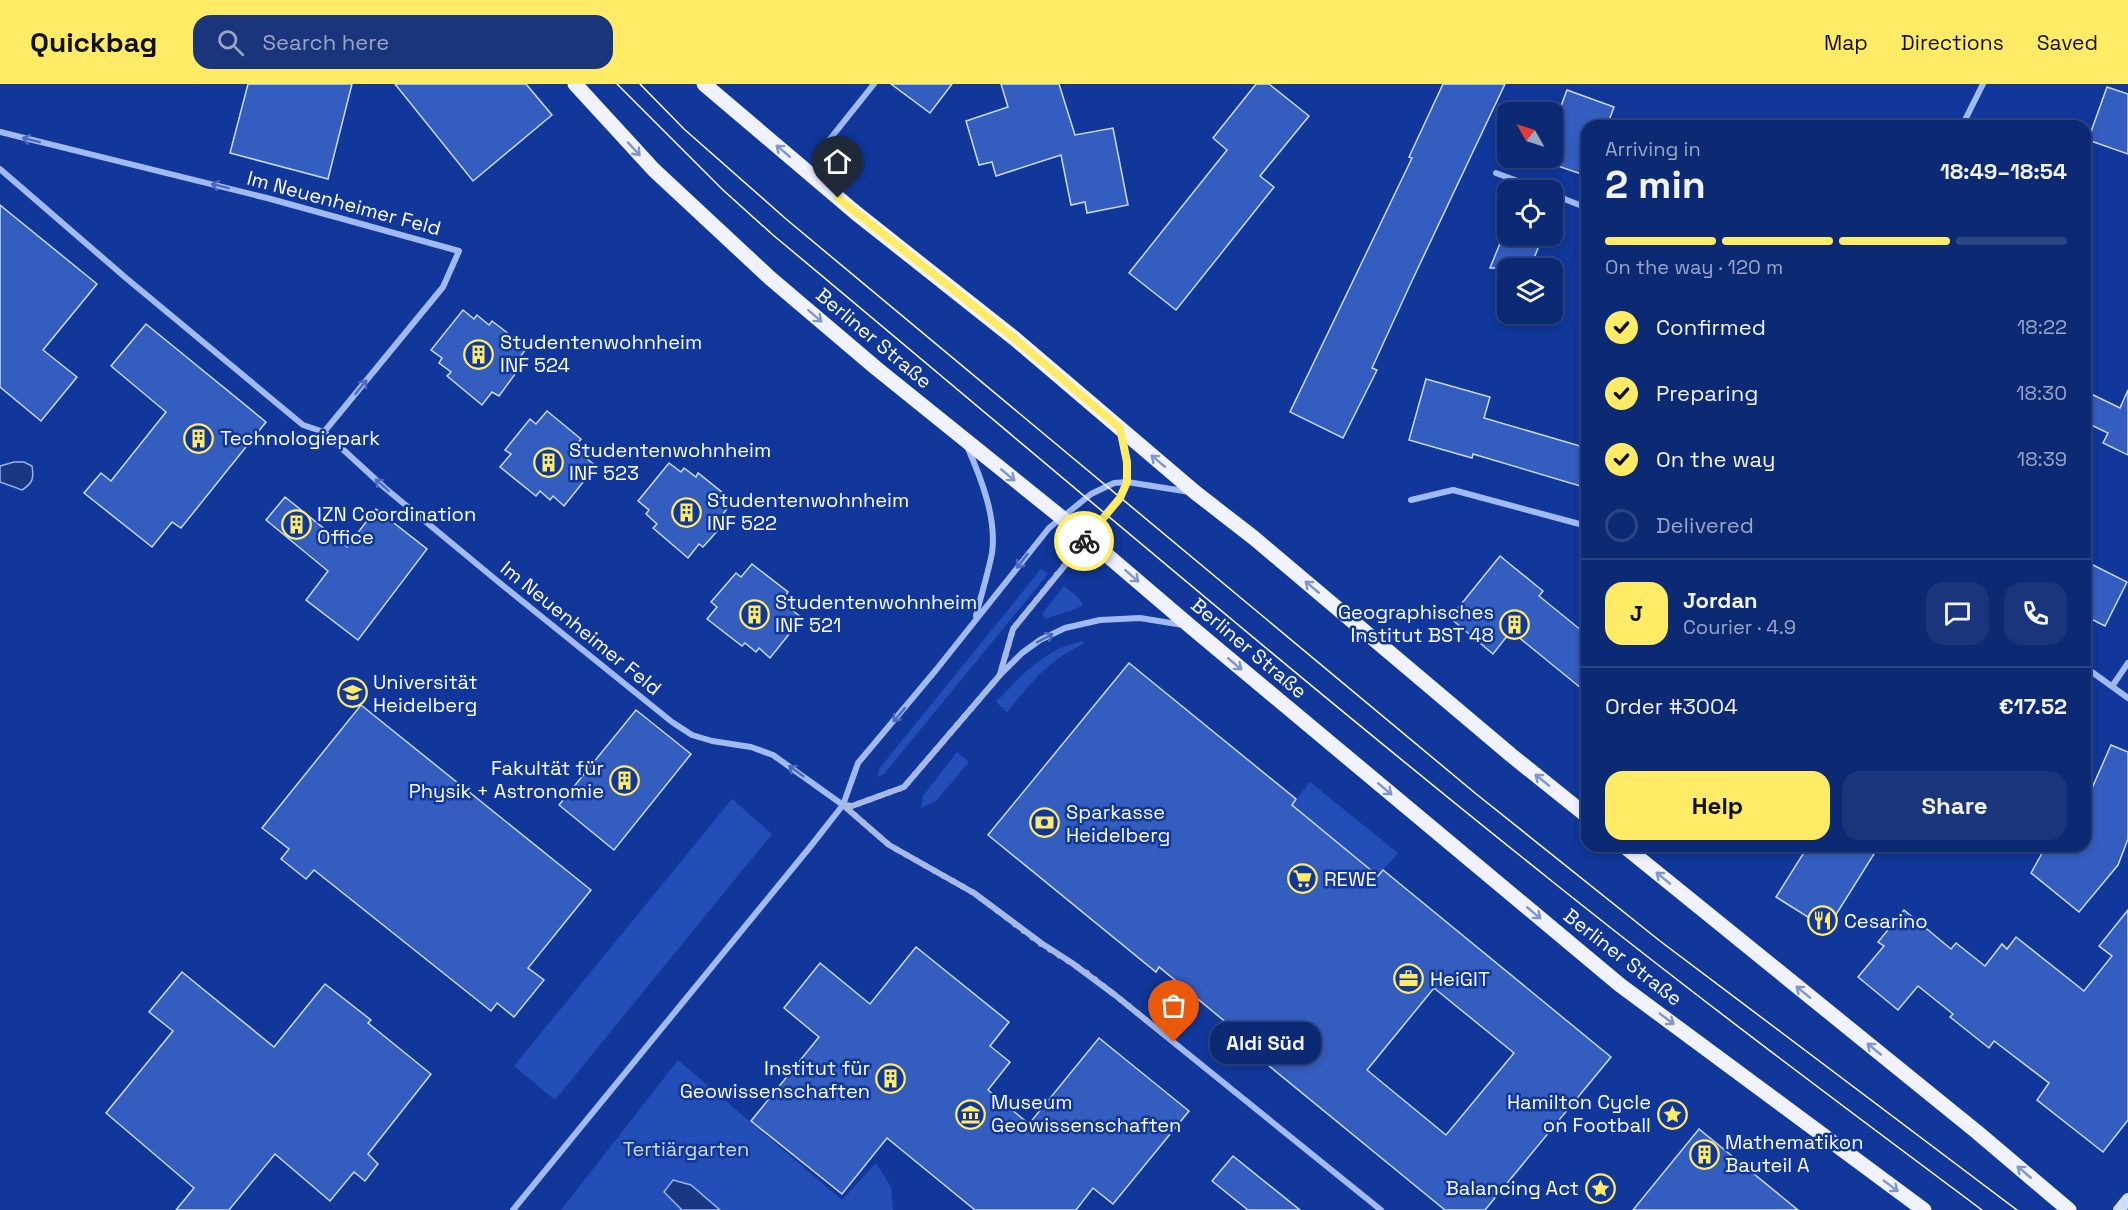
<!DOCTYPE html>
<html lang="en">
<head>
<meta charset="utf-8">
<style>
	:root { --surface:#0c2973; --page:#1a357b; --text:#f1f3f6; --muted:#9aa6c4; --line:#2c4585; --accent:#ffeb66 }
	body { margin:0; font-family:"Space Grotesk",sans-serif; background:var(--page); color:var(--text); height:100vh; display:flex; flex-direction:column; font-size:22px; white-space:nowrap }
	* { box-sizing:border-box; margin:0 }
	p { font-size:20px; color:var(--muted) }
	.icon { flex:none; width:33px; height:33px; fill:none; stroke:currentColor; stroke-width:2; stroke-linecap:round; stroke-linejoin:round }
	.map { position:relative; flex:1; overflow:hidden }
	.details { position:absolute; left:1581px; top:36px; width:510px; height:732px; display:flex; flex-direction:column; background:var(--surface); border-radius:18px; box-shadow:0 3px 9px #0003,0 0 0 2px var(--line) }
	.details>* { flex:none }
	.needle { width:39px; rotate:309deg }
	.fabs { position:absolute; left:1497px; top:18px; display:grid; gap:12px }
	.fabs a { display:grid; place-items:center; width:66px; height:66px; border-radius:12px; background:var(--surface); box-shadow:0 3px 9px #0003,0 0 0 2px var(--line); font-size:30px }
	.pin { position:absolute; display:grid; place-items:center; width:51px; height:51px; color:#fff; margin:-62px -26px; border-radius:50% 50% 50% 0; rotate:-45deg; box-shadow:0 0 6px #0007 }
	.pin .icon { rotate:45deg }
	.courier { position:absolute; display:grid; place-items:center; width:60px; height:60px; margin:-30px; border:4px solid #ffeb66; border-radius:50%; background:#fff; color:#222; box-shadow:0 2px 8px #0007 }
	.bubble { position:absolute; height:42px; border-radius:18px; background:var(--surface); box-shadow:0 3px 9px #0003,0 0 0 2px var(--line); font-size:20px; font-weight:700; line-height:42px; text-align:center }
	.head em { font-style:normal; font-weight:700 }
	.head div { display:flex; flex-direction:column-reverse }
	.head { display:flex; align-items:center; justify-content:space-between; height:102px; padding:0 24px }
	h1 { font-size:39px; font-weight:700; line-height:45px }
	.bar { display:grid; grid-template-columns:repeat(4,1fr); gap:9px 6px; align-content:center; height:72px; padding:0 24px }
	.bar i { height:8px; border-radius:4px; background:var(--line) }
	.bar .current { background:var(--accent) }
	.bar p { grid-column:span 4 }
	.line { display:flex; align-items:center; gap:15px; padding:0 24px; border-top:2px solid var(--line) }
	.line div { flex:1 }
	.round { display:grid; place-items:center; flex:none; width:63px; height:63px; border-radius:18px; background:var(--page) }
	ol { padding:0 24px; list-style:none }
	li { display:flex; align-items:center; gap:18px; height:66px }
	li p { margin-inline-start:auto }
	li .icon { padding:6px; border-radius:50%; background:var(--accent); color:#111; stroke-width:4 }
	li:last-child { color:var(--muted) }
	li i { width:33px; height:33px; border:3px solid var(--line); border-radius:50% }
	.primary-button { display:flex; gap:12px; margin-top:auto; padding:12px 24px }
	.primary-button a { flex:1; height:69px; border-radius:18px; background:var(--accent); color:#111; font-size:24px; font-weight:700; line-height:69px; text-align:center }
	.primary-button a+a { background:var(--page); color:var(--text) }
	header { display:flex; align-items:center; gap:36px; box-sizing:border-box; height:84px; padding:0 30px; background:var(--accent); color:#111 }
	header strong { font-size:28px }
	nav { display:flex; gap:33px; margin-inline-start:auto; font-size:21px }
	.search { width:420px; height:54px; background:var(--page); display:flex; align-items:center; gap:15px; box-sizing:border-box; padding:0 21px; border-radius:18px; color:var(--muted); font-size:22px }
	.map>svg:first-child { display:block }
</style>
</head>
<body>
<header>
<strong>Quickbag</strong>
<div class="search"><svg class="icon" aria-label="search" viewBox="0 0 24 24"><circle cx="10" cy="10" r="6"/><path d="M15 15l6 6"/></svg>Search here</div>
<nav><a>Map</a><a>Directions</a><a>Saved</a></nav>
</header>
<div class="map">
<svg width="2128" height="1126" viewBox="0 0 2128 1126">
	<rect width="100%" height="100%" fill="#103799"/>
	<g fill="#234eb8">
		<path d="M1041,485L1048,490L884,690L878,693L879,685Z"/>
		<path d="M1064,502L1078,513L1083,521C1075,527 1057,530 1046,535L1042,530Z"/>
		<path d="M1083,557L1084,560C1049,575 1031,599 1007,628L996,618C1022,591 1045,564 1083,557Z"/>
		<path d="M957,668L969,678L936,717L921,724L923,712Z"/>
		<path d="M1310,698L1398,769L1378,792L1292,721Z"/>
		<path d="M732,715L772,750L555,1016L514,982Z"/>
		<path d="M678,976L842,1116L876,1079L891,1103L893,1126H561Z"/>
	</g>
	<g fill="#1a3782" stroke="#94b3f8" stroke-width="1.5">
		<path d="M14,378H24L32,382C34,394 33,399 22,406L0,398V382Z"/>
		<path d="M673,1096L691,1101L720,1126H682L664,1108Z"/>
	</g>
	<g fill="#345dc0" stroke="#cbdafe" stroke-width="1.5" fill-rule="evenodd">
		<path d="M248,0H352L328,95L230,69Z"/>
		<path d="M395,0H526L552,31L473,97Z"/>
		<path d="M891,0H952L930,29Z"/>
		<path d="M1001,0H1059L1075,51L1113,44L1128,121L1087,129L1085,118L1071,121L1061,71L996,92L992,78L979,81L966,37L1008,23Z"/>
		<path d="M1256,0H1269L1309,32L1260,92L1274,103L1176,226L1129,189L1227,66L1213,54Z"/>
		<path d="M1443,0H1505L1410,201L1372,284L1377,286L1343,354L1290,328L1412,74L1409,73Z"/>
		<path d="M2107,3L2128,10V70L2088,56Z"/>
		<path d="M1567,6L1614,23L1607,42H1587V92L1552,80V46Z"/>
		<path d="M0,121L97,200L43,266L77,293L41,337L0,303Z"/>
		<path d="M1503,152H1543L1530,184H1490Z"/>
		<path d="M463,226L474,235L477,231L489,241L492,237L527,264L516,278L521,282L499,312L492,308L482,321L447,292L451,288L439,279L442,274L431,266Z"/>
		<path d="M146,240L266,338L181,444L172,438L152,463L84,409L101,389L111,397L166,328L111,282Z"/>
		<path d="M1426,295L1490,313L1484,334L1587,364V404L1473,370L1472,374L1409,356Z"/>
		<path d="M2128,306V371L2103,359L2108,349L2085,338V307L2120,324Z"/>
		<path d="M547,327L581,355L577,360L588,369L585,373L596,382L564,422L553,412L550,416L540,407L536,412L500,383L511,370L505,366L530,335L536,340Z"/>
		<path d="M669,379L681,388L684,384L696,393L698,389L733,417L723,430L728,435L703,463L699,460L688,474L653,444L657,440L646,430L649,426L638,417Z"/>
		<path d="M285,413L347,463L376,425L427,465L358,556L306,516L328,487L266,436Z"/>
		<path d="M1500,472L1543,507L1539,512L1587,551V609L1511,547L1493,570L1450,534Z"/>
		<path d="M2085,477L2127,498L2105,542L2085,532Z"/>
		<path d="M752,480L788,508L784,514L794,522L792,526L802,534L770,574L759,564L756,568L745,559L742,562L707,535L717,523L711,518L736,489L741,493Z"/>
		<path d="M1129,579L1296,715L1292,721L1378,792L1383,786L1611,973L1485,1126H1445L1241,959L1245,954L1159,883L1156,888L988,751ZM1434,904L1514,969L1446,1051L1367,986Z"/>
		<path d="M361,621L591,806L528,884L544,896L514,933L497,919L491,927L314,786L306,795L281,775L289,765L262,744Z"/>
		<path d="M636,626L691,670L614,766L559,721Z"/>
		<path d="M2111,661L2128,668V755L2118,781L2079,828L2031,789L2046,762H2085V720Z"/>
		<path d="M1808,762H1879L1827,845L1776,813Z"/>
		<path d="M1904,826L1951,865L1956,859L1985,882L2002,860L2007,865L2016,853L2084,907L2112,872L2099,862L2128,826V1036L2103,1068L2037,1016L2049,999L1994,957L1989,964L1950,933L1953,930L1918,902L1898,926L1858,893L1884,862L1878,858Z"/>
		<path d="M916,863L1009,938L990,962L1010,978L988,1006L1029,1040L1099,954L1189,1027L1113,1120L1093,1104L1076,1126H975L887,1054L842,1110L751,1037L819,953L784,924L820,879L870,920Z"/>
		<path d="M182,888L274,963L325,900L371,936L368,939L431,990L368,1070L378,1080L365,1097L354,1088L330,1117L275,1070L229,1126H176L194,1104L106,1029L173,947L149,928Z"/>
		<path d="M1699,1045L1798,1126H1633Z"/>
		<path d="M1233,1072L1300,1126H1248L1212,1097Z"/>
	</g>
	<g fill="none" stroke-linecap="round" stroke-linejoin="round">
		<g stroke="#a2baf4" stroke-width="6">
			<path d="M1962,42L1983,0"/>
			<path d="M0,48L267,114L459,167L443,203L324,348"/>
			<path d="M818,70L874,0"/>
			<path d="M0,85L126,194L303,341L324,348L385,404L501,500L672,638L692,651L712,657L751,663L773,671L843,721L889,761L974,809L1041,859L1072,879L1115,911L1381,1126"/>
			<path d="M1496,89L1542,106"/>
			<path d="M1552,110L1587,124"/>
			<path d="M967,362C981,394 997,434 992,469C988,490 981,511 976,532"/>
			<path d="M1411,416L1453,406L1587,442"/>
			<path d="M2085,583L2128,614"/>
			<path d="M1000,590L1013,545L1120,414C1131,389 1127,375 1121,348"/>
			<path d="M2113,601L2128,579"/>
			<path d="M843,721L852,722L904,703L1000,591L1022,569L1040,556L1065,544L1100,536L1140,534L1183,541"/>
			<path d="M513,1126L810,763L843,721L858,679L936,586L1049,444L1091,410L1114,399L1127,398L1190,408"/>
		</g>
		<path stroke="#d2defd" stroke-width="12" d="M2119,1126L2128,1115"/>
		<g stroke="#f0f3ff" stroke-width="15">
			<path d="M575,0L654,86L770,194L876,284L1087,454L1190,542L1620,901L1924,1126"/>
			<path d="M704,0L856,129L1014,254L1196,409L1254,454L1511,671L1587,732"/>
			<path d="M1624,762L1977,1048L2069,1126"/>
		</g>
		<g stroke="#fff" stroke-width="1.5">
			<path d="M617,0L723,106L773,151C1031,366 1286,585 1548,794C1690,908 1836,1017 1982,1126"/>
			<path d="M640,0L684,45L786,135L1475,709L1660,857L2017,1126"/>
		</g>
	</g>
	<defs><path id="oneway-shaft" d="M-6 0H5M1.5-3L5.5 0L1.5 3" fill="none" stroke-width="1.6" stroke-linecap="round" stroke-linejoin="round" transform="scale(1.5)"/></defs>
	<g stroke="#4a6bbd">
		<use href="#oneway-shaft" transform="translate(31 56) rotate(-166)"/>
		<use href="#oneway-shaft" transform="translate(220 102) rotate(-166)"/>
		<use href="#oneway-shaft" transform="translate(361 303) rotate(-51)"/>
		<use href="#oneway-shaft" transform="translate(382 401) rotate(-139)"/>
		<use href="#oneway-shaft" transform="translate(1022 477) rotate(128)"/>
		<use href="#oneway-shaft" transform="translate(1045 554) rotate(-28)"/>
		<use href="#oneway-shaft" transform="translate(899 631) rotate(130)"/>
		<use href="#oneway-shaft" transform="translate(796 687) rotate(-144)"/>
	</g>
	<g stroke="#8095cc">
		<use href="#oneway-shaft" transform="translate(634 65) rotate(47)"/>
		<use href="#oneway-shaft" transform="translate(783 67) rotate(-140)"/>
		<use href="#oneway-shaft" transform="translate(815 232) rotate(41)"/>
		<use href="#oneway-shaft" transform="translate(1158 377) rotate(-140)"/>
		<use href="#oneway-shaft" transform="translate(1008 391) rotate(40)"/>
		<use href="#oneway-shaft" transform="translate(1132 492) rotate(41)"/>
		<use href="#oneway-shaft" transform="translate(1312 503) rotate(-140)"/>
		<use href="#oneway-shaft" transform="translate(1235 580) rotate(40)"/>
		<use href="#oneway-shaft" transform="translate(1542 696) rotate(-141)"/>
		<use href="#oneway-shaft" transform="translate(1385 705) rotate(40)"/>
		<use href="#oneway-shaft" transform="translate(1663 794) rotate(-141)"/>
		<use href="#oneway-shaft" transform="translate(1534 829) rotate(40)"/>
		<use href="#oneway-shaft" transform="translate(1803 908) rotate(-141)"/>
		<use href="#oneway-shaft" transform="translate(1667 935) rotate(37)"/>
		<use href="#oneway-shaft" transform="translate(1874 965) rotate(-141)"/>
		<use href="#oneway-shaft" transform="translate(2024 1088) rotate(-140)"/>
		<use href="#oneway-shaft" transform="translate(1891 1102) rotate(37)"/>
	</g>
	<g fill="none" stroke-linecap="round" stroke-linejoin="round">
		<path stroke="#abb9db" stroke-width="6" stroke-dasharray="0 10.8" d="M1084,457L1013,545L1000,591L904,703L852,722L843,721L889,761L974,809L1041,860L1087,889L1174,958"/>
		<path stroke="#ffeb66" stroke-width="8" d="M838,114L1014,254L1120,344L1127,378V398L1120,414L1084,457"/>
	</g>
	<defs>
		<symbol id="building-ring" viewBox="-11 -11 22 22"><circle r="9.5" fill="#103799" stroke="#ffeb66" stroke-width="1.5"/><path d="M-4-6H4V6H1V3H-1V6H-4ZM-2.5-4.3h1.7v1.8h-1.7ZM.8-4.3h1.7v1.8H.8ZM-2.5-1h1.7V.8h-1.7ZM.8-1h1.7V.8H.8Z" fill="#ffeb66"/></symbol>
		<symbol id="university-ring" viewBox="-11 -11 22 22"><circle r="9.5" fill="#103799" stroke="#ffeb66" stroke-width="1.5"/><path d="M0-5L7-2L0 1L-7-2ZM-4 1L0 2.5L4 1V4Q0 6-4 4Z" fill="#ffeb66"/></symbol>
		<symbol id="bank-ring" viewBox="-11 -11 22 22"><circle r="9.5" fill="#103799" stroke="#ffeb66" stroke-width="1.5"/><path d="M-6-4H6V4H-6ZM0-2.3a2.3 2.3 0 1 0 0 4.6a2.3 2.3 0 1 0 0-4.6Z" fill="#ffeb66"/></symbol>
		<symbol id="supermarket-ring" viewBox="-11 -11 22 22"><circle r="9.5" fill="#103799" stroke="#ffeb66" stroke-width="1.5"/><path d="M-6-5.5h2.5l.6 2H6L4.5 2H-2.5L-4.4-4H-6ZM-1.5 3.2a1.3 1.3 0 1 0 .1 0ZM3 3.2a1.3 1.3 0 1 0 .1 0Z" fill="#ffeb66"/></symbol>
		<symbol id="restaurant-ring" viewBox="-11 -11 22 22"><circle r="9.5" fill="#103799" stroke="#ffeb66" stroke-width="1.5"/><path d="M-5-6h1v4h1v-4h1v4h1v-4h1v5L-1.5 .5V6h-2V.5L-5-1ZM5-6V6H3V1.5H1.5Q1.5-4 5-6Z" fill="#ffeb66"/></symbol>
		<symbol id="office-ring" viewBox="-11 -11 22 22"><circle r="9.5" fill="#103799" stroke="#ffeb66" stroke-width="1.5"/><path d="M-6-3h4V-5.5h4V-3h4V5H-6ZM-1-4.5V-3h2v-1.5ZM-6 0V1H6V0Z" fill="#ffeb66"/></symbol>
		<symbol id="museum-ring" viewBox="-11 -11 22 22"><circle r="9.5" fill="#103799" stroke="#ffeb66" stroke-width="1.5"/><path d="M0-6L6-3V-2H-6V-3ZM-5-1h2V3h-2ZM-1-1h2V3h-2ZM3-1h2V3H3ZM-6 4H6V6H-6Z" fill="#ffeb66"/></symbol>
		<symbol id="sight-ring" viewBox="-11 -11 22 22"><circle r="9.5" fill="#103799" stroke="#ffeb66" stroke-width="1.5"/><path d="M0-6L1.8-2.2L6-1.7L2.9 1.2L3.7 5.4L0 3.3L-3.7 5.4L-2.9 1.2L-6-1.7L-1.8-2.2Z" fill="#ffeb66"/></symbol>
	</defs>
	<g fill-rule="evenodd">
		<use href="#building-ring" x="462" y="254" width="33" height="33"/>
		<use href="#building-ring" x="182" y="338" width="33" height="33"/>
		<use href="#building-ring" x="532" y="362" width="33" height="33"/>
		<use href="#building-ring" x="670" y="412" width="33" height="33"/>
		<use href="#building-ring" x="280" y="424" width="33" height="33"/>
		<use href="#building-ring" x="738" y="514" width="33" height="33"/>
		<use href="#building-ring" x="1498" y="524" width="33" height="33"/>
		<use href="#university-ring" x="336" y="592" width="33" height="33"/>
		<use href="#building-ring" x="608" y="680" width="33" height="33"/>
		<use href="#bank-ring" x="1028" y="722" width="33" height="33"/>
		<use href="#supermarket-ring" x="1286" y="778" width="33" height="33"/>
		<use href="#restaurant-ring" x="1806" y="820" width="33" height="33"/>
		<use href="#office-ring" x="1392" y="878" width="33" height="33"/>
		<use href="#building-ring" x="874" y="978" width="33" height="33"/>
		<use href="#museum-ring" x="954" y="1014" width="33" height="33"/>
		<use href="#sight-ring" x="1656" y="1014" width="33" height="33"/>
		<use href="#building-ring" x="1688" y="1054" width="33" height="33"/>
		<use href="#sight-ring" x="1584" y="1088" width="33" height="33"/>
	</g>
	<g text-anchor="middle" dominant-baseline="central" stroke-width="5" stroke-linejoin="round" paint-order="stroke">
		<g font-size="20" fill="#fff" stroke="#103799">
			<text transform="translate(344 119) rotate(15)">Im Neuenheimer Feld</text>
			<text transform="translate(874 254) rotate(40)">Berliner Straße</text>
			<text transform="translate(581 544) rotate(39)">Im Neuenheimer Feld</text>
			<text transform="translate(1249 564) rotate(40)">Berliner Straße</text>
			<text transform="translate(1623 873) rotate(38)">Berliner Straße</text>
		</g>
		<g font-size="20" fill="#fff" stroke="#103799" text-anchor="start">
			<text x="500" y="258">Studentenwohnheim<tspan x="500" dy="23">INF 524</tspan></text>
			<text x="220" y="354">Technologiepark</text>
			<text x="569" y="366">Studentenwohnheim<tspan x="569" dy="23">INF 523</tspan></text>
			<text x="707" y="416">Studentenwohnheim<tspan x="707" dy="23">INF 522</tspan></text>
			<text x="317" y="430">IZN Coordination<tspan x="317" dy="23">Office</tspan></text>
			<text x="775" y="518">Studentenwohnheim<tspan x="775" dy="23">INF 521</tspan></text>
			<text x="1494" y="528" text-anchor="end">Geographisches<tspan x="1494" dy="23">Institut BST 48</tspan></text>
			<text x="373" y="598">Universität<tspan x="373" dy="23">Heidelberg</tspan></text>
			<text x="604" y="684" text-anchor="end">Fakultät für<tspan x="604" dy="23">Physik + Astronomie</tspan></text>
			<text x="1066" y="728">Sparkasse<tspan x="1066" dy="23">Heidelberg</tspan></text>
			<text x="1324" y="795">REWE</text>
			<text x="1844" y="837">Cesarino</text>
			<text x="1430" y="895">HeiGIT</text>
			<text x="870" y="984" text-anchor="end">Institut für<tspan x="870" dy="23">Geowissenschaften</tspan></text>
			<text x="991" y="1018">Museum<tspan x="991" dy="23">Geowissenschaften</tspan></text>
			<text x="1651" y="1018" text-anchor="end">Hamilton Cycle<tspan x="1651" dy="23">on Football</tspan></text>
			<text x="1725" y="1058">Mathematikon<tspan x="1725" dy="23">Bauteil A</tspan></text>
			<text x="1579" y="1104" text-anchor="end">Balancing Act</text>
		</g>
		<g font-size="20" fill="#cbdafe" stroke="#103799">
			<text x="686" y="1065">Tertiärgarten</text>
		</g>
	</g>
</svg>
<div class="fabs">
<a><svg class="needle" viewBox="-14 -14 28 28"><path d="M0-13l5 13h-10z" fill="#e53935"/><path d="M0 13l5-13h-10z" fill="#9aa6c4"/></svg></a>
<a><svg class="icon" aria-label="locate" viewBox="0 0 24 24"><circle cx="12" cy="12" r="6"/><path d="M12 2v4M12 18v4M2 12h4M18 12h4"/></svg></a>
<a><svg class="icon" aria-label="layers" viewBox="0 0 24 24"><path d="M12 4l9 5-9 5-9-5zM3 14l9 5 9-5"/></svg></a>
</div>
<div class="pin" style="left:1174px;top:958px;background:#ea580c"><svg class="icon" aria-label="bag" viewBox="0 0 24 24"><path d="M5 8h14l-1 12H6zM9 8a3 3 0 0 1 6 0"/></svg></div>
<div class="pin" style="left:838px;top:114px;background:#1f2937"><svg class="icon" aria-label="home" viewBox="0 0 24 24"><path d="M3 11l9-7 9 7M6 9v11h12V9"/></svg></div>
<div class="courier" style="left:1084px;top:457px"><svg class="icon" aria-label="bike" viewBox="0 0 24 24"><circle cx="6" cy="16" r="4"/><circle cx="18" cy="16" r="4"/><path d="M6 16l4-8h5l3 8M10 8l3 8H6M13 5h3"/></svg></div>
<div class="bubble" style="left:1210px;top:938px;width:111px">Aldi Süd</div>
<section class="details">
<div class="head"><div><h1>2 min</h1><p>Arriving in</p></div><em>18:49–18:54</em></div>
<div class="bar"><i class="current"></i><i class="current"></i><i class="current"></i><i></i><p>On the way · 120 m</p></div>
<ol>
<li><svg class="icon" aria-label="check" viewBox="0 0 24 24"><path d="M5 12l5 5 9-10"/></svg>Confirmed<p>18:22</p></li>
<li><svg class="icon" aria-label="check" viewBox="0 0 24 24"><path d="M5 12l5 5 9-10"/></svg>Preparing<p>18:30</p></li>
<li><svg class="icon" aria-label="check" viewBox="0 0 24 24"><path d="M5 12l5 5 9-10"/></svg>On the way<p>18:39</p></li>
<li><i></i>Delivered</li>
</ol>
<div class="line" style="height:108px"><b class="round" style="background:var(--accent);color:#111">J</b><div><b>Jordan</b><p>Courier · 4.9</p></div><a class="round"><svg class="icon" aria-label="chat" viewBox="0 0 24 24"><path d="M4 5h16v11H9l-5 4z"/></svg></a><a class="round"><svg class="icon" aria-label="phone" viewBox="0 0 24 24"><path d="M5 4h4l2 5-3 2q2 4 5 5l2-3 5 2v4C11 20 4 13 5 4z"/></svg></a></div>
<div class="line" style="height:78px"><div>Order #3004</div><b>€17.52</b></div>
<div class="primary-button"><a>Help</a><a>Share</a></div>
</section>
</div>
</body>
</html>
